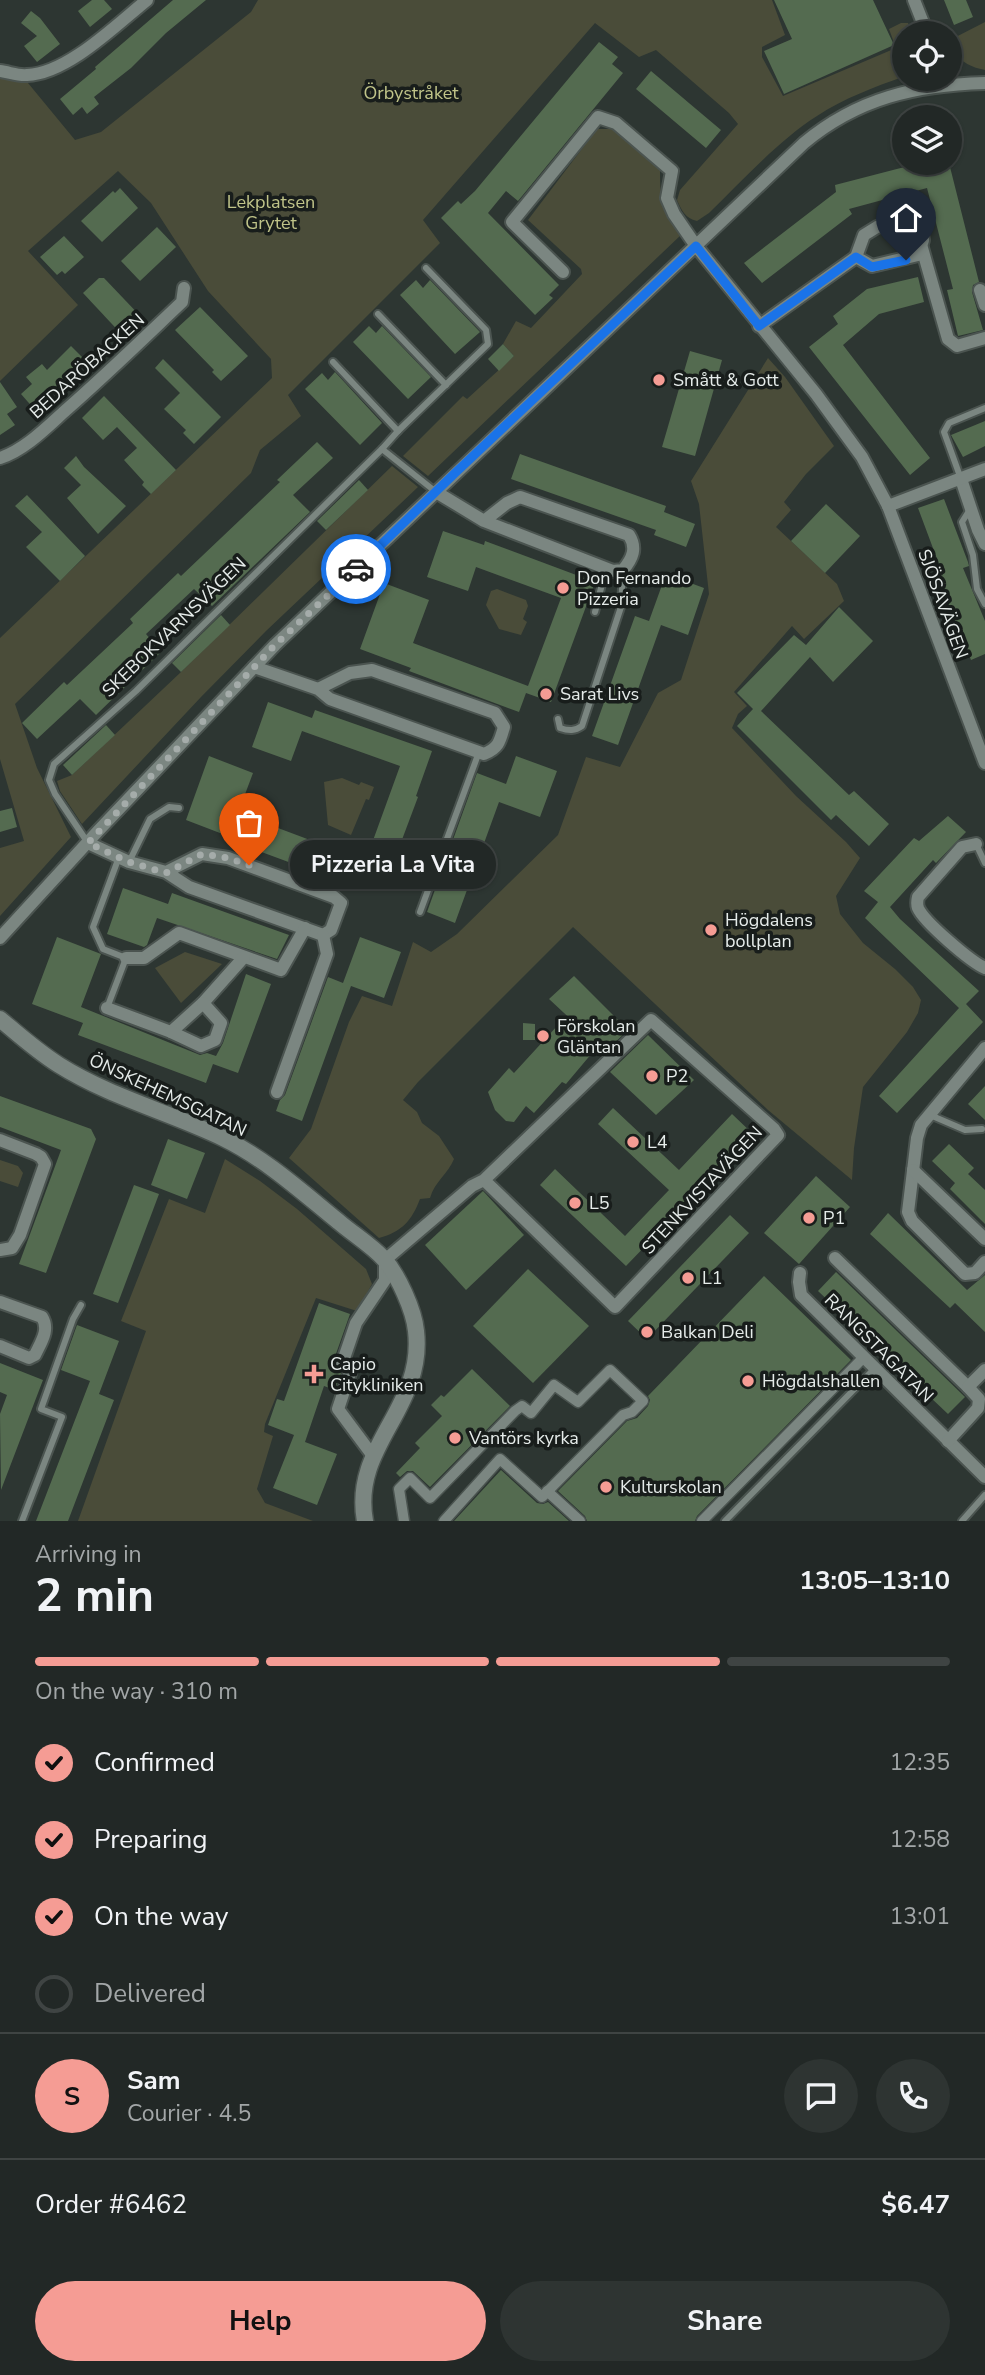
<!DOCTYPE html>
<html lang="en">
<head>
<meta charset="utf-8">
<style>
	:root { --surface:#222826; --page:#2e3432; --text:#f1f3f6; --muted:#a2a6a7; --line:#3f4443; --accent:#f59c94 }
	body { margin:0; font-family:"Nunito Sans",sans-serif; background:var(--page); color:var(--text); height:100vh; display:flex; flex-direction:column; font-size:26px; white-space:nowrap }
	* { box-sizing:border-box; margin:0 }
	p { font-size:23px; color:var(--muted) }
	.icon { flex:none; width:38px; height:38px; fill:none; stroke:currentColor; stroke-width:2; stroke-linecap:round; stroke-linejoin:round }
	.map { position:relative; height:1521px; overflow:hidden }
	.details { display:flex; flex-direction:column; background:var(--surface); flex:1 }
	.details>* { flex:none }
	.controls { position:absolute; left:892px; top:21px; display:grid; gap:14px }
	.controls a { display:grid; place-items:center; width:70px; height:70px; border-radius:50%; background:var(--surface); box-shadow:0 2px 5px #0004,0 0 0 2px var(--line); font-size:35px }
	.pin { position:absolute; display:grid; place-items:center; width:60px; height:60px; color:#fff; margin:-72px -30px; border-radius:50% 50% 50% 0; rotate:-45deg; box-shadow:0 0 7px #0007 }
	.pin .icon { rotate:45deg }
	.courier { position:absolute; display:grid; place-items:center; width:70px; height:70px; margin:-35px; border:5px solid #1a73e8; border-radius:50%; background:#fff; color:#222; box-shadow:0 2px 9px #0007 }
	.bubble { position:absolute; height:49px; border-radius:24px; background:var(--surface); box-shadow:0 2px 5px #0004,0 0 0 2px var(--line); font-size:23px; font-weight:700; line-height:49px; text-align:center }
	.head em { font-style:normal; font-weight:700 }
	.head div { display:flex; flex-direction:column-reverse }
	.head { display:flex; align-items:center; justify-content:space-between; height:119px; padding:0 35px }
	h1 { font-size:46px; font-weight:700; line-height:52px }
	.bar { display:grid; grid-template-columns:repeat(4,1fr); gap:10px 7px; align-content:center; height:84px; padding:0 35px }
	.bar i { height:9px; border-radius:5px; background:var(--line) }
	.bar .selected { background:var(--accent) }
	.bar p { grid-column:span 4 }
	.line { display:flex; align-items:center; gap:18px; padding:0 35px; border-top:2px solid var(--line) }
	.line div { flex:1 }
	.round { display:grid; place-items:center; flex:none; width:74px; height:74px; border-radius:37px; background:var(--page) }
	ol { padding:0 35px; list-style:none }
	li { display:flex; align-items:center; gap:21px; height:77px }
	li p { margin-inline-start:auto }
	li .icon { padding:7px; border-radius:50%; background:var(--accent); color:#111; stroke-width:4 }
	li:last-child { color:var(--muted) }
	li i { width:38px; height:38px; border:4px solid var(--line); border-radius:50% }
	.cta { display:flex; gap:14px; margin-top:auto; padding:14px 35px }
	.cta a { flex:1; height:80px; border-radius:42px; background:var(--accent); color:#111; font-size:28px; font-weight:700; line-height:80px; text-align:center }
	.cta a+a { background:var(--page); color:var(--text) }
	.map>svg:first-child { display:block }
</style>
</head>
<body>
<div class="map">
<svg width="985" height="1521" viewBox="0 0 985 1521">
	<rect width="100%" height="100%" fill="#2d3632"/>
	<g fill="#4a4c39">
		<path d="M258,0H772L785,35L762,47V57L783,96L896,48L889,29L901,23H908L913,33H905V76C875,87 844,98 817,116C779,140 742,181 709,213L697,221C685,218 682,211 677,200L680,190L738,124L729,113L656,50L639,57L595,23L423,220L440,243L288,395L301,416L260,450L251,473L15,704L37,768L71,837L0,916V848L24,841L0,759V638L272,378L271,359L208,291L151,203L118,171L28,251L78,305L0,381V78L28,83L75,140L101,132L251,12Z"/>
		<path d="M985,22V70C968,67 953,58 950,40Z"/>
		<path d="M597,129H614L660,170C660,203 662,207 682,234L428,476L403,456L463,396L467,399L514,356L503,344L516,321L531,328L582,274L581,269L528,220Z"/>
		<path d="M768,358L785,377L834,446L806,474L784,502L791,510L776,527L837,584L844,601L804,639L792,626L734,692L747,706L738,714L732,728L796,796L846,842L860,858L836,896L840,914L863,943L895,969L913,987L921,1000L918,1013L907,1032L863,1087L854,1148L852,1180L768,1110L573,927L418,1082L403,1100L417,1112L422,1123L439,1136L454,1159C448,1174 435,1181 430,1198L420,1199C412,1220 402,1232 379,1238L289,1158L311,1129L349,1022L362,996L392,1006L413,942L431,952L457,934L558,835L586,757L620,767L658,693L681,680L709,594L699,504L691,481Z"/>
		<path d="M392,466L418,487L266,631L201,697L82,824L60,791L57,781L72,775L181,672Z"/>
		<path d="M497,589L526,600L528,606L523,619L527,622L521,635L499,629L486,605L491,591Z"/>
		<path d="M342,778L359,785L361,782L374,787L369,800L366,799L351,835L328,825L324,782Z"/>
		<path d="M185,952L222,964L181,1003L155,968Z"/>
		<path d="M225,1159L260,1181L297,1209L366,1269L372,1284L357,1311L316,1298L265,1424L264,1432L273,1436L257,1489L265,1503L313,1521H78L146,1331L121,1321L169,1199L205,1213Z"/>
		<path d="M0,1160L18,1166L23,1173L18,1187L0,1181Z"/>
	</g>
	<g fill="#546b50">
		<path d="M92,0H104L112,9L90,27L78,11Z"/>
		<path d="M173,0H206L166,33L131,68L94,97L99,104L87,114L82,107L73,115L60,99L96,69L95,67Z"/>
		<path d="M774,0H873L894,45L784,94L764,51L792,39Z"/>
		<path d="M944,0H966L973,17L954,25Z"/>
		<path d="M31,11L40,18L60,44L37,62L24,46L37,36L21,23Z"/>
		<path d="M599,42L618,57L612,64L623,73L518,201L506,191L488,213L559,285L549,295L553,298L535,315L441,218L458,201L461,204L475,191Z"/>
		<path d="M651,71L721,130L706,148L636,89Z"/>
		<path d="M920,163H949L979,282L973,285L972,292L983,330L958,336L947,290L953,289L927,188L849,209L852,214L762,283L744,263L836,192L835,185Z"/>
		<path d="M120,188L138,208L102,242L81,221L113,191L115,193Z"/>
		<path d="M157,227L176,247L140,281L121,261Z"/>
		<path d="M64,236L84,257L65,274L62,271L57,275L40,257Z"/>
		<path d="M918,277L924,302L879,314L843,345L930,458L910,475L809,347L838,324L833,316L867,289Z"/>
		<path d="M99,278H104L144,320L125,338L83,293Z"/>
		<path d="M416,280L423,288L430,280L480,332L455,354L400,295Z"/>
		<path d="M200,307L248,356L221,381L212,372L214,370L175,330Z"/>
		<path d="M369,326L376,333L382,326L431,377L408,399L353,342Z"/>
		<path d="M503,344L514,356L499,371L488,359Z"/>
		<path d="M71,346L87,362L35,410L21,394L32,384L26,377L42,364L47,370Z"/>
		<path d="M690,351L722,360L695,456L662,447Z"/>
		<path d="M163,359L221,417L194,444L183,433L186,430L164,409L180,393L155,368Z"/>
		<path d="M335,372L382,423L360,445L305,389L322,373L328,380Z"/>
		<path d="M0,382L17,407L7,414L15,425L0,435Z"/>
		<path d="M104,396L176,470L151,494L142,485L144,482L124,460L137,448L117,427L103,440L82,418Z"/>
		<path d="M985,421V446L963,457L951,435Z"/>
		<path d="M317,442L333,458L293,495L310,512L212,606L194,589L146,634L161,652L96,715L80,699L37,739L22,723L64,682L67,685L133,623L130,619L178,573L181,576L280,482L277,480Z"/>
		<path d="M520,454L666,506L664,512L695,524L686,547L654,535L656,530L511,479Z"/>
		<path d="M76,456L84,467L126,506L98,534L67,498L81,485L64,468Z"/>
		<path d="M359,480L368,490L326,530L317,521Z"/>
		<path d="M27,495L85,556L60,581L26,547L42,532L15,506Z"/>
		<path d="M944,499L968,562L969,566L963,568L985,621V654L971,660L938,577L943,575L918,508Z"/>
		<path d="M826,504L860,536L825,573L791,541Z"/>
		<path d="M443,531L484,545L485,541L595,582L551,702L526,693L519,712L409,671L411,668L360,649L384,583L429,600L413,643L528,686L561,598L476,567L468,591L427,577Z"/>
		<path d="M666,574L704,588L688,635L661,625L618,745L592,736L635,616L649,621Z"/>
		<path d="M839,607L873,641L833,682L810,657L761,711L849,795L854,791L889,824L869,846L836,815L831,820L737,726L753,709L737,693L794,635L806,645Z"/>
		<path d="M221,615L230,625L181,672L172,663Z"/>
		<path d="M268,702L312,718L315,710L432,751L416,796L418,797L388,877L363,868L400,766L302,731L291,761L252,747Z"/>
		<path d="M106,725L115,735L72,775L63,765Z"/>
		<path d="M209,756L253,773L238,813L366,861L356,887L232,841L233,838L186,820Z"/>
		<path d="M516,756L557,771L540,817L499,802L455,923L427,912L477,773L506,784Z"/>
		<path d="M12,808L17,827L0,832V811Z"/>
		<path d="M948,816L966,832L936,863L933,860L890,907L900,919L979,991L966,1004L983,1022L897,1113L879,1096L959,1008L865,918L878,902L864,891L914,838L919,841Z"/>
		<path d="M123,888L168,904L172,893L289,935L277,959L157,918L147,945L144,947L107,934Z"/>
		<path d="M57,937L101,954L81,1007L200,1055L207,1053L216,1056L223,1043L246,974L271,984L238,1073L213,1064L206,1083L78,1035L83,1023L32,1004Z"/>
		<path d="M360,937L401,952L384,998L351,986L302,1121L276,1111L280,1100L285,1095L328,977L343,983Z"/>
		<path d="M574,976L628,1030L606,1051L598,1046L566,1084L562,1082L534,1113L526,1106L514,1122L506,1121L495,1110L488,1092L509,1068L514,1073L558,1025L578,1026L549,999Z"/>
		<path d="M523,1023L535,1024V1040H523Z"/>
		<path d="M648,1035L694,1080L656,1115L610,1072Z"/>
		<path d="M985,1086V1120L968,1104Z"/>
		<path d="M0,1096L91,1129L96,1139L46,1273L19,1264L61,1150L0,1127Z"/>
		<path d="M613,1108L679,1170L732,1114L753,1134L626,1266L540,1185L555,1169L625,1236L669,1190L598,1124Z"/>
		<path d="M168,1139L205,1153L187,1199L151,1185Z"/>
		<path d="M949,1144L974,1168L968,1174L985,1190V1224L950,1189L955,1183L932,1161Z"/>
		<path d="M816,1176L850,1207L799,1264L764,1233Z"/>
		<path d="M134,1185L159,1194L118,1303L93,1294Z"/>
		<path d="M483,1191L524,1235L466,1290L425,1245Z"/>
		<path d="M888,1213L967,1290L985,1275V1332L955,1303L950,1308L870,1234Z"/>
		<path d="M730,1215L749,1233L647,1339L628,1321Z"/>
		<path d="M528,1269L589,1326L533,1383L473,1326Z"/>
		<path d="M836,1272L965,1397L948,1414L818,1291Z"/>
		<path d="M764,1276L851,1360L697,1516L695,1521H587L585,1516L558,1491L627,1421L637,1418L648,1406L650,1400L648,1396Z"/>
		<path d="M319,1303L350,1314L331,1368L341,1373L335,1390L324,1386L305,1442L337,1454L317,1505L273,1488L294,1435L268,1425L277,1399L284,1401Z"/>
		<path d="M77,1325L119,1341L99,1394L114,1400L68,1521H36L90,1381L61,1370Z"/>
		<path d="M0,1363L43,1380L1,1490L0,1414L7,1395L0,1392Z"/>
		<path d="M472,1369L510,1406L430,1487L413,1471H407L400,1477L396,1473L420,1448L415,1443L442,1416L431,1405L441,1395L444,1397Z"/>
		<path d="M501,1470L537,1503L543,1504L548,1502L569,1521H454Z"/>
	</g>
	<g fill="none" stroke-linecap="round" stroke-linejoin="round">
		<defs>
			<g id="service">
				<path d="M378,314L446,385"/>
				<path d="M333,362L398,431"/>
				<path d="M382,449L398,431L488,344L486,330L426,268"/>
				<path d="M961,479L944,432L949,423L985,408"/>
				<path d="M971,508L962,522L973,555L977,589L985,604"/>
				<path d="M595,612L606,568"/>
				<path d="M558,719L560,728C569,731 575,731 582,726L621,607L623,570"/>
				<path d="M88,843L55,794L49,780L54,764L136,691L382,449L436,492"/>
				<path d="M976,844L985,863"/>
				<path d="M129,862L150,819L169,807L179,808"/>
				<path d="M420,912L479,752"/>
				<path d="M107,1008L126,958L103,949L93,927L119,857"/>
				<path d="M930,1115L965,1130L982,1129"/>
				<path d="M22,1521L62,1417L41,1409L73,1319L81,1305"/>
				<path d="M725,1521L874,1369"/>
				<path d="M962,1521L985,1495"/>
			</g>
			<g id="pedestrian">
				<path d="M547,1491L580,1521"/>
				<path d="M404,1521L399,1489L410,1478L430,1498L515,1411L522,1406L531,1413L554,1385L578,1402L610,1370L643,1401L632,1412L623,1415L542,1497L500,1459L444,1521"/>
				<path d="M702,1521L863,1358"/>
			</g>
			<g id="minor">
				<path d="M914,0L927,33"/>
				<path d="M0,71C9,72 18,76 27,75C67,74 116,25 147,0"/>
				<path d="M922,248L948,339L957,346L985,338"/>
				<path d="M563,272L512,222L598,117L616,123L672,171L667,198L674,214L696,246L816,394L862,457L888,506L985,763"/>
				<path d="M980,290L985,305"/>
				<path d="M759,326L856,257L864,235L877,227L904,218L915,221L921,230L923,240L918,255L872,266L856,257"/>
				<path d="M0,458C25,450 47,427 66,410C106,375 144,338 182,302L184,288"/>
				<path d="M961,479L978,530L985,544"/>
				<path d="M436,492L484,521L613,571L623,570C633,558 637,548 629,535L520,497L507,503L484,521"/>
				<path d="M888,506L985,469"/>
				<path d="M254,667L318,689L330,699L484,754C499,748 500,741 504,727L495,713L372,670L350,673L318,689"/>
				<path d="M88,843L129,862L166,872L189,887L323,935L331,930L341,903L334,897L228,858L202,854L166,872"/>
				<path d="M976,844L962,847L918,897C917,901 917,905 918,908C924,922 971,962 985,968"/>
				<path d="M0,938L98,831L275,645L804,143C858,98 916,85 985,83"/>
				<path d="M126,958H144L179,933L281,970L305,928"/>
				<path d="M107,1008L171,1032L203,1003L244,957"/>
				<path d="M171,1032L201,1046L215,1040L221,1023L203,1003"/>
				<path d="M985,1048L921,1125L917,1138L908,1212L912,1221L965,1274L975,1273L985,1262"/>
				<path d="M277,1092L327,954L323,935"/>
				<path d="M0,1140L36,1154L41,1157L45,1164L20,1235L12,1248L0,1250"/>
				<path d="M913,1170L985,1239"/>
				<path d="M835,1258L968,1387"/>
				<path d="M800,1273L799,1282L801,1295L985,1477"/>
				<path d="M0,1302L42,1317C50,1330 41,1342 35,1355L29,1358L0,1346"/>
				<path d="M948,1441L978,1408L979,1399L968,1387L985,1370"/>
				<path d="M373,1456L338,1409L352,1367L342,1364L356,1323L385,1280V1260L472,1186L484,1180L651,1020L774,1129L778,1135L615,1307L484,1180"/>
			</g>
			<path id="tertiary" d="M0,1019C19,1035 38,1052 59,1065C110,1097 169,1112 223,1138C266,1159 302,1192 339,1222C353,1234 371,1245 384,1259C398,1275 414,1310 416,1331C425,1409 351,1445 365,1521"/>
		</defs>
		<use href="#service" stroke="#4b5450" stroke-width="10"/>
		<use href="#pedestrian" stroke="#4b5450" stroke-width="13"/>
		<use href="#minor" stroke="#4b5450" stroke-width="16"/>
		<use href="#tertiary" stroke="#4b5450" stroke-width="19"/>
		<use href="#service" stroke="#7b8681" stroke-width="6"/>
		<use href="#pedestrian" stroke="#7b8681" stroke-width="10"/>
		<use href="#minor" stroke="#7b8681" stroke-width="12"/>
		<use href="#tertiary" stroke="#7b8681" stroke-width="16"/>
	</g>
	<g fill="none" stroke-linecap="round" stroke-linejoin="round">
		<path stroke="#a5acaa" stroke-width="7" stroke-dasharray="0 12.6" d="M249,865L228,858L202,854L166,873L129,862L88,843L275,645L356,569"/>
		<path stroke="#1a73e8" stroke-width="9" d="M356,569L454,474L696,246L759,326L856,257L872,267L906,260"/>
	</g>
	<g fill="#f59c94" stroke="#181d1b" stroke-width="2.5">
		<circle cx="659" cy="380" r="7"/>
		<circle cx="563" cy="588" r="7"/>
		<circle cx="546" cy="694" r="7"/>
		<circle cx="711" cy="930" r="7"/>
		<circle cx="543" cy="1036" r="7"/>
		<circle cx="652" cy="1076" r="7"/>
		<circle cx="633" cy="1142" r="7"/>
		<circle cx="575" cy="1203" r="7"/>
		<circle cx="809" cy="1218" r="7"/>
		<circle cx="688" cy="1278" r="7"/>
		<circle cx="647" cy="1332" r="7"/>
		<path d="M310.5 1363.5h7v7h7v7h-7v7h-7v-7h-7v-7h7z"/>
		<circle cx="748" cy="1381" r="7"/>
		<circle cx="455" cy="1438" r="7"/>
		<circle cx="606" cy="1487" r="7"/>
	</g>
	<g text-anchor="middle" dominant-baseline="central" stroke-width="7" stroke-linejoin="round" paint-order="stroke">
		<g font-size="18" fill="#c0c489" stroke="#181d1b">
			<text x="411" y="93">Örbystråket</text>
			<text x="271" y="202">Lekplatsen<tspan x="271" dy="21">Grytet</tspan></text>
		</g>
		<g font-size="18" fill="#e6ecea" stroke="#181d1b">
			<text transform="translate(87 366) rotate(-42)">BEDARÖBACKEN</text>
			<text transform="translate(943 604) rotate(70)">SJÖSAVÄGEN</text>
			<text transform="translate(174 627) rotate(-44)">SKEBOKVARNSVÄGEN</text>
			<text transform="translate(168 1095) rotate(25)">ÖNSKEHEMSGATAN</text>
			<text transform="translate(702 1190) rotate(-47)">STENKVISTAVÄGEN</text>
			<text transform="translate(879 1348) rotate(45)">RANGSTAGATAN</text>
		</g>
		<g font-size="18" fill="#e6ecea" stroke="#181d1b" text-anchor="start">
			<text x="673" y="380">Smått &amp; Gott</text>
			<text x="577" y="578">Don Fernando<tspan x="577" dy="21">Pizzeria</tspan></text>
			<text x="560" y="694">Sarat Livs</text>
			<text x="725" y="920">Högdalens<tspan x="725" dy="21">bollplan</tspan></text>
			<text x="557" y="1026">Förskolan<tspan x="557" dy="21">Gläntan</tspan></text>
			<text x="666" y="1076">P2</text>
			<text x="647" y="1142">L4</text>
			<text x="589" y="1203">L5</text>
			<text x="823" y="1218">P1</text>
			<text x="702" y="1278">L1</text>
			<text x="661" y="1332">Balkan Deli</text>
			<text x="330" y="1364">Capio<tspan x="330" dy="21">Citykliniken</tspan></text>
			<text x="762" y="1381">Högdalshallen</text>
			<text x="469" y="1438">Vantörs kyrka</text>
			<text x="620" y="1487">Kulturskolan</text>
		</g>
	</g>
</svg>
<div class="controls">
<a><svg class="icon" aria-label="locate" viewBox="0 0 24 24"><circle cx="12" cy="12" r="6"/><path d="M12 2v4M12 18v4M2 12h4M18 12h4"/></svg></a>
<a><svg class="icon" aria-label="layers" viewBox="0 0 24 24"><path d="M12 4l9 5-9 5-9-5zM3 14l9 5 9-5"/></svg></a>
</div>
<div class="pin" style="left:249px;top:865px;background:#ea580c"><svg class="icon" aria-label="bag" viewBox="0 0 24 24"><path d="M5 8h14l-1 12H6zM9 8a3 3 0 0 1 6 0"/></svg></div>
<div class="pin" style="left:906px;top:260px;background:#1f2937"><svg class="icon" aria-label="home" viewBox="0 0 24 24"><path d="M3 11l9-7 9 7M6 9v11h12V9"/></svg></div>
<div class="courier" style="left:356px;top:569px"><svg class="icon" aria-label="car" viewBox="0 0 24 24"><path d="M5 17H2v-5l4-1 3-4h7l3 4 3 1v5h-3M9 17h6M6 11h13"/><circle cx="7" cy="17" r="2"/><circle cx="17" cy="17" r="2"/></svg></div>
<div class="bubble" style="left:290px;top:840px;width:206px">Pizzeria La Vita</div>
</div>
<section class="details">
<div class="head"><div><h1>2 min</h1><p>Arriving in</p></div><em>13:05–13:10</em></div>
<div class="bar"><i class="selected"></i><i class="selected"></i><i class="selected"></i><i></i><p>On the way · 310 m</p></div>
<ol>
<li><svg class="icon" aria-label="check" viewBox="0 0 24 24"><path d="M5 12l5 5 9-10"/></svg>Confirmed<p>12:35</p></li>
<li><svg class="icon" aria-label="check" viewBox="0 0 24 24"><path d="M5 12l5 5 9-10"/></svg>Preparing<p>12:58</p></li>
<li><svg class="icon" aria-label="check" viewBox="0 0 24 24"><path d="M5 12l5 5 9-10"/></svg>On the way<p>13:01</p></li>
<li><i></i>Delivered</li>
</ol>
<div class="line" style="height:126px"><b class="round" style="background:var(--accent);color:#111">S</b><div><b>Sam</b><p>Courier · 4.5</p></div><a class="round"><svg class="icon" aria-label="chat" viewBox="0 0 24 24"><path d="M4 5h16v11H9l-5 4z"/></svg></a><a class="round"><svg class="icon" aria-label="phone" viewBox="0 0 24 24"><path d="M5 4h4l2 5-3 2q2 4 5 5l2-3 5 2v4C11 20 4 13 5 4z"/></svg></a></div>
<div class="line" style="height:91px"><div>Order #6462</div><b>$6.47</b></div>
<div class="cta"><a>Help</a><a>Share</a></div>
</section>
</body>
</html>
